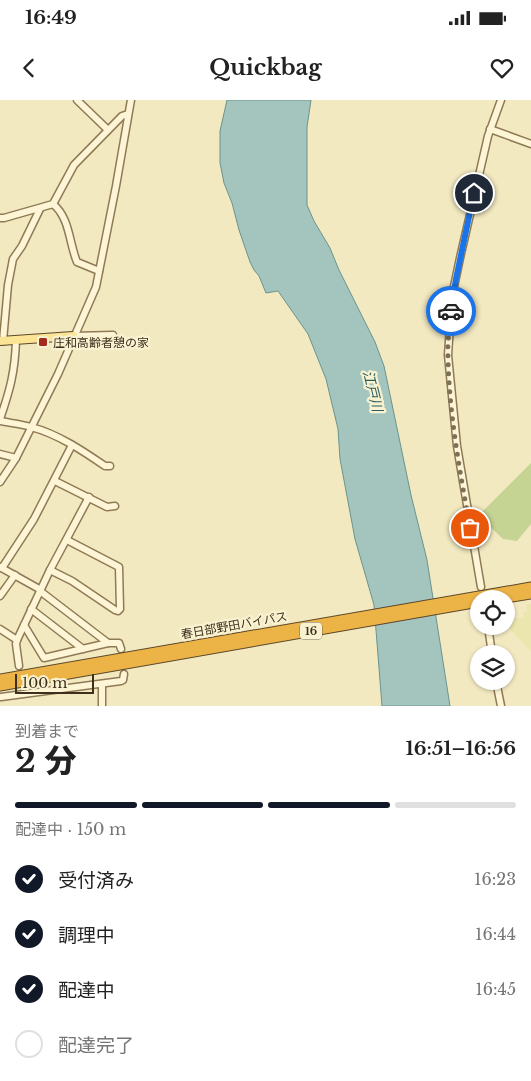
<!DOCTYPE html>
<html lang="ja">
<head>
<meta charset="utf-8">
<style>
	:root { --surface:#fff; --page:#f6f6f6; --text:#222; --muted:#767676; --line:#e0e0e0; --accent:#111827 }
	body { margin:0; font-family:"Libre Baskerville","Noto Sans JP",serif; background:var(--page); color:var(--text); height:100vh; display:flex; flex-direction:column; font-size:19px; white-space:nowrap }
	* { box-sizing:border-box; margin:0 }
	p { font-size:16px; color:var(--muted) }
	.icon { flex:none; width:28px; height:28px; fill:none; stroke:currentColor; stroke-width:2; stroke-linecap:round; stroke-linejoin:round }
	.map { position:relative; height:606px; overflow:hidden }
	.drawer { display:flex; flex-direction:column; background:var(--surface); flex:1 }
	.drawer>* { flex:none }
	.buttons { position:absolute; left:470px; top:490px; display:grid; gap:10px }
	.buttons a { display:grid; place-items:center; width:45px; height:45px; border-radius:50%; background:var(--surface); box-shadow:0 1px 4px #0004; font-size:25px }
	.scale { position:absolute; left:15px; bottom:12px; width:79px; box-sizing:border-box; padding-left:5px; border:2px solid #3d2f1c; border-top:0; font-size:14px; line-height:18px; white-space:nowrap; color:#3d2f1c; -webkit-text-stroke:4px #f9f2d1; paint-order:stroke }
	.pin { position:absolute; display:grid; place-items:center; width:42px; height:42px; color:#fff; margin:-21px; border:2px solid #fff; border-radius:50%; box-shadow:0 1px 5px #0007 }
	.courier { position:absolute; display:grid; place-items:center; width:50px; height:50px; margin:-25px; border:4px solid #1a73e8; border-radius:50%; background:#fff; color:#222; box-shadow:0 1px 6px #0007 }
	.summary em { font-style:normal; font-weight:800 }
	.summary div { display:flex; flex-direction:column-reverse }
	.summary { display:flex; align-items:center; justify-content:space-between; height:85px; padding:0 15px }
	h1 { font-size:32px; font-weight:800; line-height:38px }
	.bar { display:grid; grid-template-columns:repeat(4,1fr); gap:8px 5px; align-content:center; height:60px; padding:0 15px }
	.bar i { height:6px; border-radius:4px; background:var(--line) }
	.bar .active { background:var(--accent) }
	.bar p { grid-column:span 4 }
	ol { padding:0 15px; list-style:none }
	li { display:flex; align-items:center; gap:15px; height:55px }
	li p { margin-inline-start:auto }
	li .icon { padding:5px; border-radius:50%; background:var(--accent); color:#fff; stroke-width:4 }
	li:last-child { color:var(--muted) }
	li i { width:28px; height:28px; border:2px solid var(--line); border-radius:50% }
	.status { display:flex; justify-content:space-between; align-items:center; height:35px; padding:0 25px; background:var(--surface); direction:ltr }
	.status svg { height:14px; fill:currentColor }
	header { display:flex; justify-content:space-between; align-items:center; height:65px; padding:0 15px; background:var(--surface); font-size:22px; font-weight:800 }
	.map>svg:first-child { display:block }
</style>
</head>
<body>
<div class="status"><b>16:49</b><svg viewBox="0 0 49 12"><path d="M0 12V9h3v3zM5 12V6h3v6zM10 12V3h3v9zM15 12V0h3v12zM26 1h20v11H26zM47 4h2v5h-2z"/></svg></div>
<header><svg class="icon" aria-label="back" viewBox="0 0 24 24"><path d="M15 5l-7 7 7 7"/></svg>Quickbag<svg class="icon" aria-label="heart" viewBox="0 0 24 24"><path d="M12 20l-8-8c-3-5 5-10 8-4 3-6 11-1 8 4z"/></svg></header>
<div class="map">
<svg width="531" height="606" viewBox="0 0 531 606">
	<rect width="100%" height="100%" fill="#f3e9c1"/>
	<path fill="#eae6ad" d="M531,504V551L506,525V514L515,518H524L523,512H527L526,505Z"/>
	<path fill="#c5d393" d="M531,363V424L517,441L503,439L483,420L480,414Z"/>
	<path fill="#a4c5be" stroke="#69948e" d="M227,0H311L307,27V105L314,121L330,148L339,170L375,242L384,266L411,395L427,460L450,606H382L374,505L355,439L340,359L338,329L326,279L308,234L278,191L266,193L259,176L254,170L250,162L239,130L232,103L224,83L220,63V31Z"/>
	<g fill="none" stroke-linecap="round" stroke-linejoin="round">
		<defs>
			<g id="minor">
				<path d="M77,0L108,30"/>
				<path d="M490,29L531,44"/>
				<path d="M53,104C70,118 69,143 77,162L99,171"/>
				<path d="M0,118H4L53,104L74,65L122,16L128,14"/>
				<path d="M73,236L113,235"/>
				<path d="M3,241L8,185L13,159L22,146L40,109"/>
				<path d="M0,319C10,290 15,272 16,240"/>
				<path d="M0,321C10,323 21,324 31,327C58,334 83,351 105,366H110"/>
				<path d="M0,354L16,358"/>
				<path d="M55,381L107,407L115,406"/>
				<path d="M0,382L16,358L58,274L96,187L116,86L131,0"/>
				<path d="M0,467L41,490"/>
				<path d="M2,468L34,419L72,345"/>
				<path d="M50,470L72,481L115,510L118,511L120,509L119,467L67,440"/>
				<path d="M481,487L457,346L448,255L452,196L460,158L488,36L501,0"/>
				<path d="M40,491L108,543"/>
				<path d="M0,496L15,475"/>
				<path d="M31,509L83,549"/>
				<path d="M24,525L44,558L108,543H119L121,549"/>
				<path d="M488,526L492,554"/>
				<path d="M0,529L17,540"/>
				<path d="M19,566L16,544L17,540L50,470L89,397"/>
				<path d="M496,581L501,606"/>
				<path d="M102,584V606"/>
				<path d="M1,597L121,581L123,580L124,574"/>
			</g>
			<path id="major" d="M0,241L73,236"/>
			<g id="highway">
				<path d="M499,499L531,494"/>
				<path d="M0,579L531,487"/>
				<path d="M0,586L479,502"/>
			</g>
		</defs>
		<use href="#minor" stroke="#8f7a56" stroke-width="9"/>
		<use href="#major" stroke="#5c472b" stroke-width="10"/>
		<use href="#highway" stroke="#5c472b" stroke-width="11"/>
		<use href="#minor" stroke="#fdf5d5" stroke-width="6"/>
		<use href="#major" stroke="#fbe594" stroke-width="8"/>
		<use href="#highway" stroke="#ecb447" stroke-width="9"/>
	</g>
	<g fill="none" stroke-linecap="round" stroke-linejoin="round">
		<path stroke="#7d7056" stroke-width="5" stroke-dasharray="0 9" d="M451,211C450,226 447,242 448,257C449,314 460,372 470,428"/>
		<path stroke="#1a73e8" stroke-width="6" d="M451,211L456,179L474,93"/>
	</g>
	<rect fill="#a52b1e" stroke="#f9f2d1" stroke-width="2" x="38" y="237" width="10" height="10" rx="2.5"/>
	<g text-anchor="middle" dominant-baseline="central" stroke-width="4.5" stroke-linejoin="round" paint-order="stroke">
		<rect fill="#f9f2d1" stroke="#756a52" stroke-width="1" x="300" y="522.5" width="22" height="17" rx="4"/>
		<g font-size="11" font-weight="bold" fill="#3d2f1c">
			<text x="311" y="531">16</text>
		</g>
		<g font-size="12" fill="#3d2f1c" stroke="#f9f2d1" text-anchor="start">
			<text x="53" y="242">庄和高齢者憩の家</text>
		</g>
		<g font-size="12" fill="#3d2f1c" stroke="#f9f2d1">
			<text transform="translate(234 525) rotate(-10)">春日部野田バイパス</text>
		</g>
		<g font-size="14" font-style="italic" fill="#295c5e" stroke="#f9f2d1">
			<text transform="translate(373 291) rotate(76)">江戸川</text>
		</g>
	</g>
</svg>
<div class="buttons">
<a><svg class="icon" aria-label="locate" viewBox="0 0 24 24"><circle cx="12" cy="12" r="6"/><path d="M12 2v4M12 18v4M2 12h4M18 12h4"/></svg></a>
<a><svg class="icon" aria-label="layers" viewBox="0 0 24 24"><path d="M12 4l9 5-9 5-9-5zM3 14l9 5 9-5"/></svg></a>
</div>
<div class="scale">100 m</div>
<div class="pin" style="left:470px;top:428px;background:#ea580c"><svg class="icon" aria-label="bag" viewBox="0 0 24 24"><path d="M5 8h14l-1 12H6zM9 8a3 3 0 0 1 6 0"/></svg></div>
<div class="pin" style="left:474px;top:93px;background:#1f2937"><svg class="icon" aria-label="home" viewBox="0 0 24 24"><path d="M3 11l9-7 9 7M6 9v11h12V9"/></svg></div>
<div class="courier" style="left:451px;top:211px"><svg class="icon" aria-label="car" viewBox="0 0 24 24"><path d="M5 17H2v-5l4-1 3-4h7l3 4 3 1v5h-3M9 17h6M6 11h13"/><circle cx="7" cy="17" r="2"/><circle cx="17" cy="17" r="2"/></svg></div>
</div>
<section class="drawer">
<div class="summary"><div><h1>2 分</h1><p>到着まで</p></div><em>16:51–16:56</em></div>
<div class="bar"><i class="active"></i><i class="active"></i><i class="active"></i><i></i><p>配達中 · 150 m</p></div>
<ol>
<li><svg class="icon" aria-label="check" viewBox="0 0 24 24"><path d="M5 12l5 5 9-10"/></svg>受付済み<p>16:23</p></li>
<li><svg class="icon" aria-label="check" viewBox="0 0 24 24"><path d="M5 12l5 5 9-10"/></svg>調理中<p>16:44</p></li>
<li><svg class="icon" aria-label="check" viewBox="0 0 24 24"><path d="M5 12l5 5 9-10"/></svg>配達中<p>16:45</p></li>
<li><i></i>配達完了</li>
</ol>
</section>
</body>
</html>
